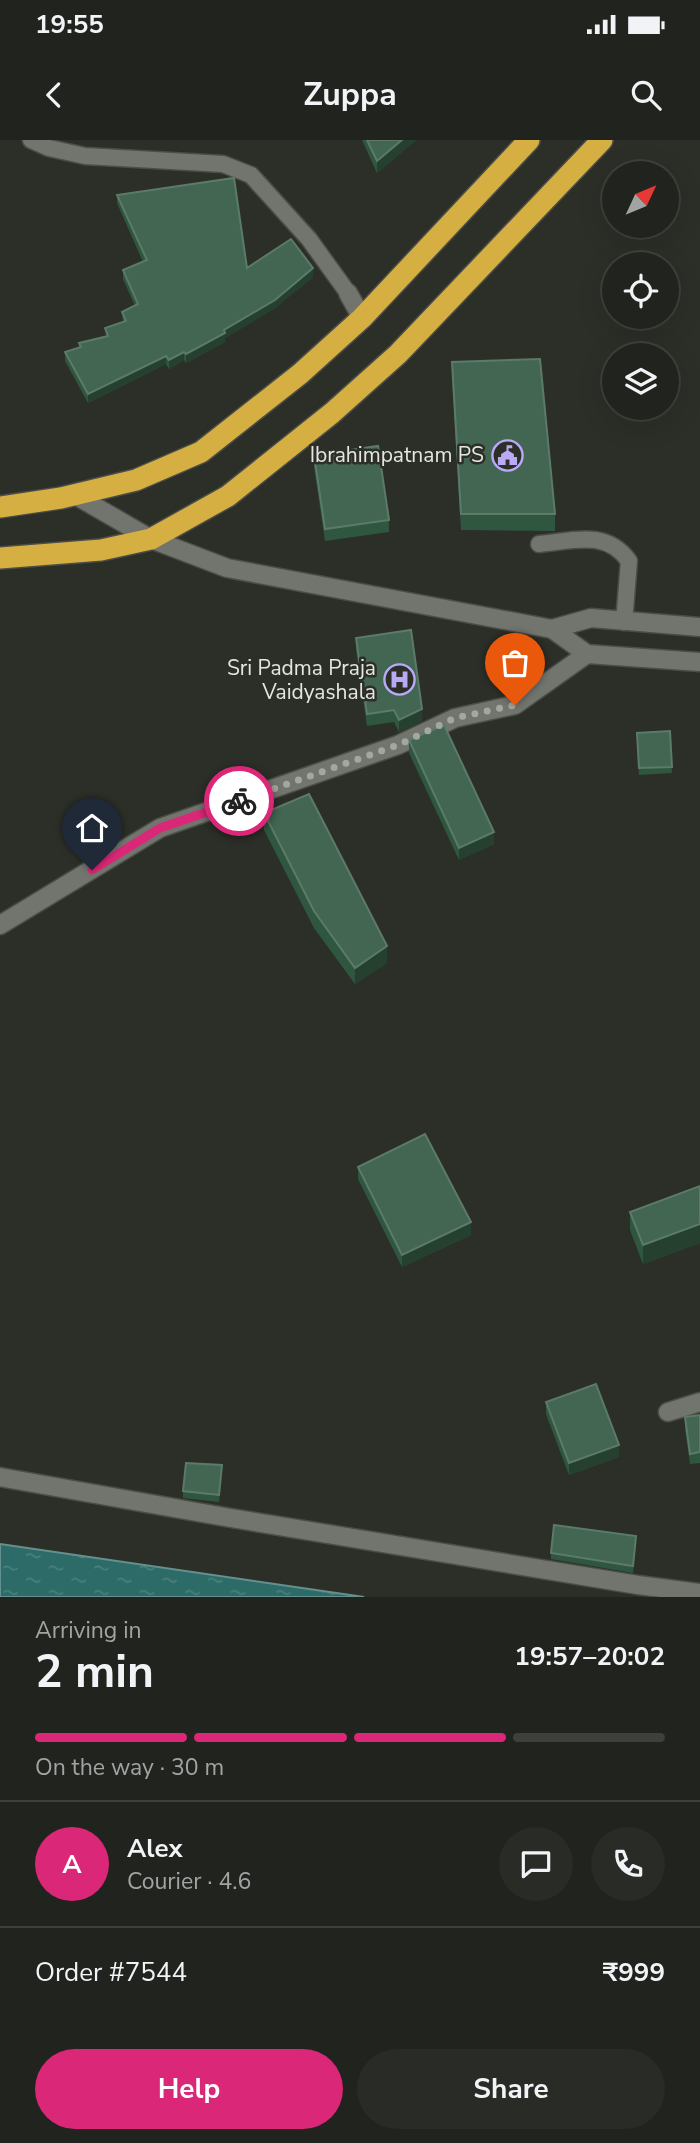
<!DOCTYPE html>
<html lang="en">
<head>
<meta charset="utf-8">
<style>
	:root { --surface:#21231e; --page:#292b27; --text:#f1f3f6; --muted:#a2a4a4; --line:#3e403c; --accent:#db2777 }
	body { margin:0; font-family:"Nunito Sans",sans-serif; background:var(--page); color:var(--text); height:100vh; display:flex; flex-direction:column; font-size:26px; white-space:nowrap }
	* { box-sizing:border-box; margin:0 }
	p { font-size:23px; color:var(--muted) }
	.icon { flex:none; width:38px; height:38px; fill:none; stroke:currentColor; stroke-width:2; stroke-linecap:round; stroke-linejoin:round }
	.map { position:relative; height:1457px; overflow:hidden }
	.side { display:flex; flex-direction:column; background:var(--surface); flex:1 }
	.side>* { flex:none }
	.needle { width:46px; rotate:46deg }
	.fabs { position:absolute; left:602px; top:21px; display:grid; gap:14px }
	.fabs a { display:grid; place-items:center; width:77px; height:77px; border-radius:50%; background:var(--surface); box-shadow:0 7px 28px #0002,0 0 0 2px var(--line); font-size:35px }
	.pin { position:absolute; display:grid; place-items:center; width:60px; height:60px; color:#fff; margin:-72px -30px; border-radius:50% 50% 50% 0; rotate:-45deg; box-shadow:0 0 7px #0007 }
	.pin .icon { rotate:45deg }
	.courier { position:absolute; display:grid; place-items:center; width:70px; height:70px; margin:-35px; border:5px solid #db2777; border-radius:50%; background:#fff; color:#222; box-shadow:0 2px 9px #0007 }
	.summary em { font-style:normal; font-weight:700 }
	.summary div { display:flex; flex-direction:column-reverse }
	.summary { display:flex; align-items:center; justify-content:space-between; height:119px; padding:0 35px }
	h1 { font-size:46px; font-weight:700; line-height:52px }
	.bar { display:grid; grid-template-columns:repeat(4,1fr); gap:10px 7px; align-content:center; height:84px; padding:0 35px }
	.bar i { height:9px; border-radius:5px; background:var(--line) }
	.bar .on { background:var(--accent) }
	.bar p { grid-column:span 4 }
	.line { display:flex; align-items:center; gap:18px; padding:0 35px; border-top:2px solid var(--line) }
	.line div { flex:1 }
	.round { display:grid; place-items:center; flex:none; width:74px; height:74px; border-radius:37px; background:var(--page) }
	.cta { display:flex; gap:14px; margin-top:auto; padding:14px 35px }
	.cta a { flex:1; height:80px; border-radius:42px; background:var(--accent); color:#fff; font-size:28px; font-weight:700; line-height:80px; text-align:center }
	.cta a+a { background:var(--page); color:var(--text) }
	.status { display:flex; justify-content:space-between; align-items:center; height:49px; padding:0 35px; background:var(--surface); direction:ltr }
	.status svg { height:19px; fill:currentColor }
	header { display:flex; justify-content:space-between; align-items:center; height:91px; padding:0 35px; background:var(--surface); font-size:32px; font-weight:700 }
	.map>svg:first-child { display:block }
</style>
</head>
<body>
<div class="status"><b>19:55</b><svg viewBox="0 0 49 12"><path d="M0 12V9h3v3zM5 12V6h3v6zM10 12V3h3v9zM15 12V0h3v12zM26 1h20v11H26zM47 4h2v5h-2z"/></svg></div>
<header><svg class="icon" aria-label="back" viewBox="0 0 24 24"><path d="M15 5l-7 7 7 7"/></svg>Zuppa<svg class="icon" aria-label="search" viewBox="0 0 24 24"><circle cx="10" cy="10" r="6"/><path d="M15 15l6 6"/></svg></header>
<div class="map">
<svg width="700" height="1457" viewBox="0 0 700 1457">
	<defs>
		<pattern id="water-ripples" width="26" height="14" patternUnits="userSpaceOnUse" patternTransform="scale(1.75)"><rect width="26" height="14" fill="#2c6b68"/><path d="M2 4q2-2 4 0t4 0M15 11q2-2 4 0t4 0" fill="none" stroke="#4a807d"/></pattern>
	</defs>
	<rect width="100%" height="100%" fill="#2c2f28"/>
	<path fill="url(#water-ripples)" stroke="#64908d" stroke-width="2" d="M0,1404L364,1457H0Z"/>
	<g fill="none" stroke-linecap="round" stroke-linejoin="round">
		<defs>
			<g id="lane">
				<path d="M31,0L49,8L85,16L223,24L251,35L309,99L348,153"/>
				<path d="M539,404C573,401 606,389 629,421L624,482"/>
			</g>
			<g id="street">
				<path d="M348,153L362,178"/>
				<path d="M0,785L160,688L398,605L455,578L515,565L587,514"/>
				<path d="M668,1272L700,1262"/>
				<path d="M0,1337L231,1378L638,1445L700,1453"/>
			</g>
			<g id="secondary">
				<path d="M75,355L151,399L227,428L552,489L587,514L700,522"/>
				<path d="M552,489L591,478L700,487"/>
			</g>
			<g id="highway">
				<path d="M0,367L61,358L136,340L201,312L300,234L362,178L529,0"/>
				<path d="M0,418L101,410L151,399L228,356L332,273L398,214L602,0"/>
			</g>
		</defs>
		<use href="#lane" stroke="#4b4d47" stroke-width="19"/>
		<use href="#street" stroke="#4b4d47" stroke-width="21"/>
		<use href="#secondary" stroke="#4b4d47" stroke-width="21"/>
		<use href="#highway" stroke="#4b4d47" stroke-width="24"/>
		<use href="#lane" stroke="#72756d" stroke-width="16"/>
		<use href="#street" stroke="#72756d" stroke-width="18"/>
		<use href="#secondary" stroke="#72756d" stroke-width="18"/>
		<use href="#highway" stroke="#d6af42" stroke-width="21"/>
	</g>
	<g fill="#2f5740">
		<path d="M362,0H416L377,33Z"/>
		<path d="M117,55L247,128L313,137L275,168L225,198V202L186,223L184,220L169,229L166,224L88,263L65,221V212L79,208V203L106,197L105,188L123,182L122,172L135,166L123,139V130L143,122L117,63Z"/>
		<path d="M452,222L555,374V391L461,390L452,238Z"/>
		<path d="M314,315L389,380V392L325,401L314,327Z"/>
		<path d="M356,498L422,581L399,592L394,582L367,586L356,510Z"/>
		<path d="M670,591L672,633L639,635L637,593Z"/>
		<path d="M409,600L494,704L459,720L409,613Z"/>
		<path d="M264,673L387,823L355,844L314,788L264,690Z"/>
		<path d="M358,1027L471,1095L402,1127L358,1039Z"/>
		<path d="M700,1046V1103L643,1124L630,1090V1072Z"/>
		<path d="M546,1262L619,1317L569,1335L546,1274Z"/>
		<path d="M700,1275V1323L690,1324L685,1288V1277Z"/>
		<path d="M222,1332L219,1362L183,1358V1351Z"/>
		<path d="M636,1402L633,1433L551,1419V1413Z"/>
	</g>
	<g fill="#25402f">
		<path d="M402,0H416L377,33V21Z"/>
		<path d="M313,128V137L275,168L225,198V202L186,223V214L224,190Z"/>
		<path d="M184,212V220L169,229V220Z"/>
		<path d="M166,216V224L88,263V254Z"/>
		<path d="M422,569V581L399,592V580Z"/>
		<path d="M494,692V704L459,720V708Z"/>
		<path d="M387,806V823L355,844V828Z"/>
		<path d="M471,1082V1095L402,1127V1115Z"/>
		<path d="M700,1084V1103L643,1124V1105Z"/>
		<path d="M619,1305V1317L569,1335V1323Z"/>
	</g>
	<g fill="#426652" stroke="#5c7a68" stroke-width="2">
		<path d="M367,0H402L377,21Z"/>
		<path d="M234,38L247,128L291,99L313,128L275,160L224,190L225,193L186,214L184,212L169,220L166,216L88,254L65,212L81,207L79,203L108,196L105,188L126,181L122,172L138,164L123,130L147,120L117,55Z"/>
		<path d="M540,219L555,374H461L452,222Z"/>
		<path d="M378,306L389,380L325,389L314,315Z"/>
		<path d="M411,490L422,569L399,580L394,570L367,574L356,498Z"/>
		<path d="M444,585L494,692L459,708L409,600Z"/>
		<path d="M670,591L672,627L639,628L637,593Z"/>
		<path d="M309,654L387,806L355,828L314,771L264,673Z"/>
		<path d="M425,994L471,1082L402,1115L358,1027Z"/>
		<path d="M700,1046V1084L643,1105L630,1072Z"/>
		<path d="M596,1244L619,1305L569,1323L546,1262Z"/>
		<path d="M700,1275V1312L690,1314L685,1277Z"/>
		<path d="M186,1323L222,1325L219,1355L183,1351Z"/>
		<path d="M554,1385L636,1396L633,1426L551,1413Z"/>
	</g>
	<g fill="none" stroke-linecap="round" stroke-linejoin="round">
		<path stroke="#a4a6a1" stroke-width="7" stroke-dasharray="0 12.6" d="M239,661L398,605L455,578L515,565"/>
		<path stroke="#db2777" stroke-width="9" d="M92,730L160,688L239,661"/>
	</g>
	<defs>
		<symbol id="civic-ring" viewBox="-11 -11 22 22"><circle r="9.5" fill="#2c2f28" stroke="#baaaf6" stroke-width="1.5"/><path d="M-.6-6.5H3V-4.5H.6V-3L4-1V1h2V6H-6V1h2V-1L-.6-3ZM-1.2 2.5V6h2.4V2.5Z" fill="#baaaf6"/></symbol>
		<symbol id="hospital-ring" viewBox="-11 -11 22 22"><circle r="9.5" fill="#2c2f28" stroke="#baaaf6" stroke-width="1.5"/><path d="M-5-5h3v3.5h4V-5h3V5h-3V1.5h-4V5h-3Z" fill="#baaaf6"/></symbol>
	</defs>
	<g fill-rule="evenodd">
		<use href="#civic-ring" x="490" y="298" width="35" height="35"/>
		<use href="#hospital-ring" x="382" y="522" width="35" height="35"/>
	</g>
	<g text-anchor="middle" dominant-baseline="central" stroke-width="5" stroke-linejoin="round" paint-order="stroke">
		<g font-size="21" fill="#e5e6e2" stroke="#2c2f28" text-anchor="end">
			<text x="484" y="315">Ibrahimpatnam PS</text>
			<text x="376" y="528">Sri Padma Praja<tspan x="376" dy="24">Vaidyashala</tspan></text>
		</g>
	</g>
</svg>
<div class="fabs">
<a><svg class="needle" viewBox="-14 -14 28 28"><path d="M0-13l5 13h-10z" fill="#e53935"/><path d="M0 13l5-13h-10z" fill="#a2a4a4"/></svg></a>
<a><svg class="icon" aria-label="locate" viewBox="0 0 24 24"><circle cx="12" cy="12" r="6"/><path d="M12 2v4M12 18v4M2 12h4M18 12h4"/></svg></a>
<a><svg class="icon" aria-label="layers" viewBox="0 0 24 24"><path d="M12 4l9 5-9 5-9-5zM3 14l9 5 9-5"/></svg></a>
</div>
<div class="pin" style="left:515px;top:565px;background:#ea580c"><svg class="icon" aria-label="bag" viewBox="0 0 24 24"><path d="M5 8h14l-1 12H6zM9 8a3 3 0 0 1 6 0"/></svg></div>
<div class="pin" style="left:92px;top:730px;background:#1f2937"><svg class="icon" aria-label="home" viewBox="0 0 24 24"><path d="M3 11l9-7 9 7M6 9v11h12V9"/></svg></div>
<div class="courier" style="left:239px;top:661px"><svg class="icon" aria-label="bike" viewBox="0 0 24 24"><circle cx="6" cy="16" r="4"/><circle cx="18" cy="16" r="4"/><path d="M6 16l4-8h5l3 8M10 8l3 8H6M13 5h3"/></svg></div>
</div>
<section class="side">
<div class="summary"><div><h1>2 min</h1><p>Arriving in</p></div><em>19:57–20:02</em></div>
<div class="bar"><i class="on"></i><i class="on"></i><i class="on"></i><i></i><p>On the way · 30 m</p></div>
<div class="line" style="height:126px"><b class="round" style="background:var(--accent);color:#fff">A</b><div><b>Alex</b><p>Courier · 4.6</p></div><a class="round"><svg class="icon" aria-label="chat" viewBox="0 0 24 24"><path d="M4 5h16v11H9l-5 4z"/></svg></a><a class="round"><svg class="icon" aria-label="phone" viewBox="0 0 24 24"><path d="M5 4h4l2 5-3 2q2 4 5 5l2-3 5 2v4C11 20 4 13 5 4z"/></svg></a></div>
<div class="line" style="height:91px"><div>Order #7544</div><b>₹999</b></div>
<div class="cta"><a>Help</a><a>Share</a></div>
</section>
</body>
</html>
